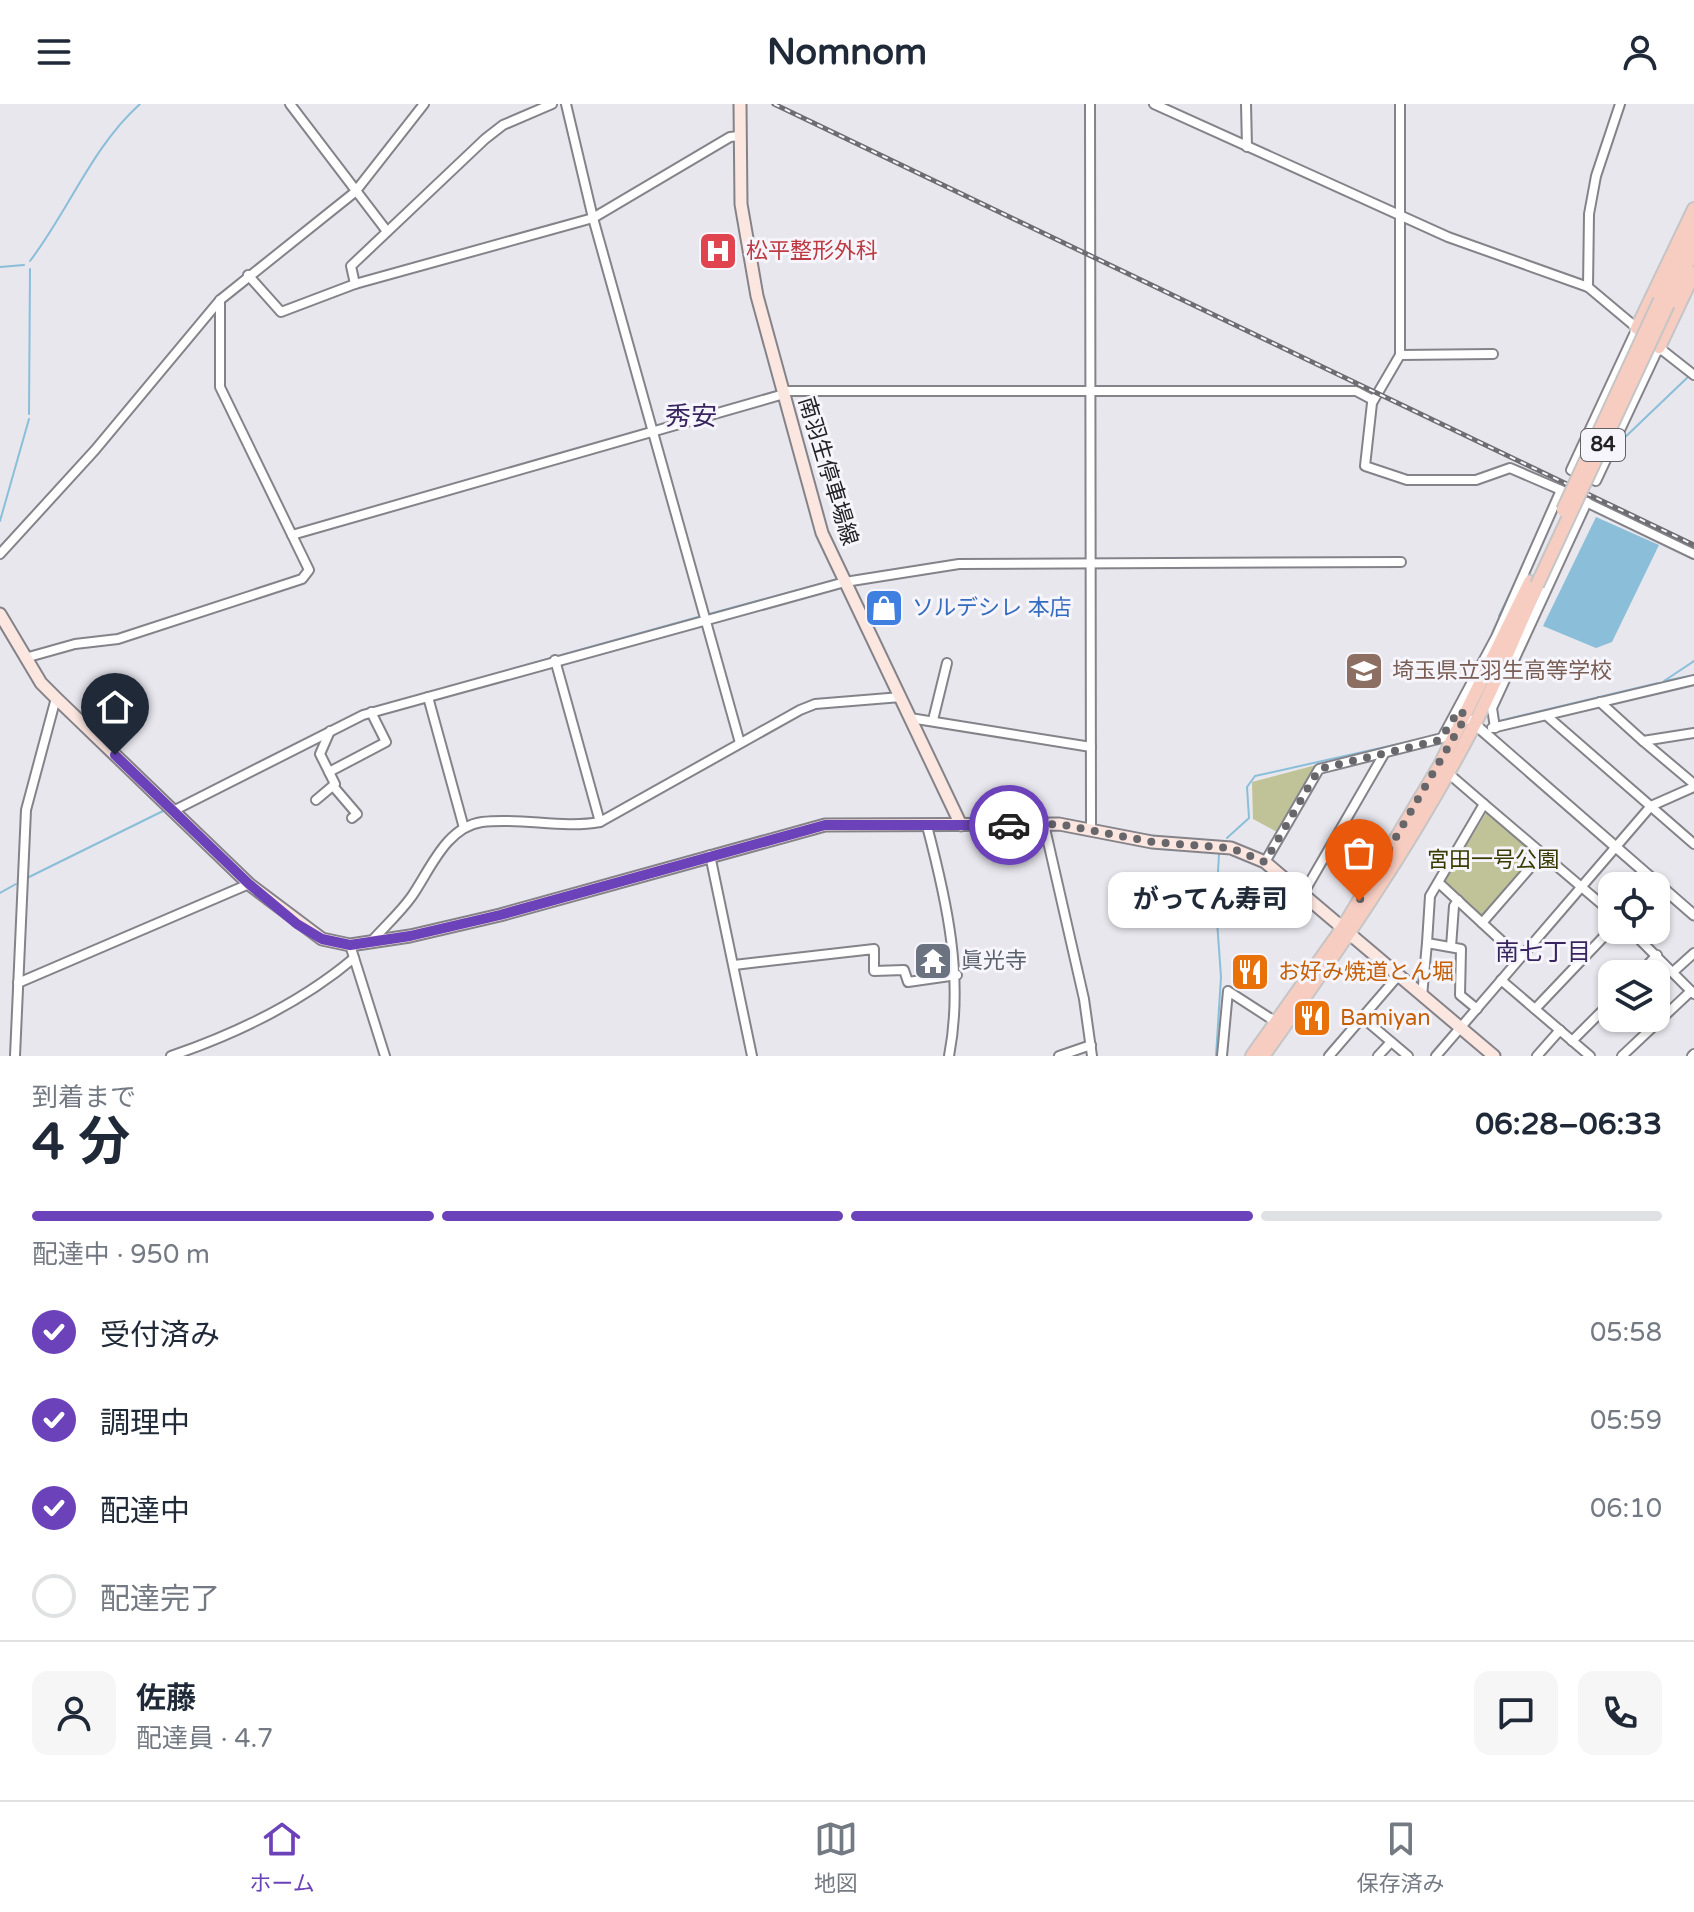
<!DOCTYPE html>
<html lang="ja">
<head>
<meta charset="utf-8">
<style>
	:root { --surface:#fff; --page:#f6f6f7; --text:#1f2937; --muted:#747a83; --line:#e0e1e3; --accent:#6c42ba }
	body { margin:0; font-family:"Varela Round","Noto Sans JP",sans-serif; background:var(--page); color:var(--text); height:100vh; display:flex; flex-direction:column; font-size:30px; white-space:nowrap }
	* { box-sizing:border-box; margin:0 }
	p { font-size:26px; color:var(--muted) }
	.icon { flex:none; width:44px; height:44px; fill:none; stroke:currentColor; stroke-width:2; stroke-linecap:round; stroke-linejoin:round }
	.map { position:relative; height:952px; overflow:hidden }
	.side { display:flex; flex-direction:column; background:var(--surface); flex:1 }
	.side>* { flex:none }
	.controls { position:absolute; left:1598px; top:768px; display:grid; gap:16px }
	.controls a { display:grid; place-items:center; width:72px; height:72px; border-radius:16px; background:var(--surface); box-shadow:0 2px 6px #0004; font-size:40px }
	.pin { position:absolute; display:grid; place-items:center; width:68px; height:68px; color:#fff; margin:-82px -34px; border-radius:50% 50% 50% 0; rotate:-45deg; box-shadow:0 0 8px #0007 }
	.pin .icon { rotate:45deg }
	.courier { position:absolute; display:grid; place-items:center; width:80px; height:80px; margin:-40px; border:6px solid #6c42ba; border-radius:50%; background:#fff; color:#222; box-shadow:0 2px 10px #0007 }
	.bubble { position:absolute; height:56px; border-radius:16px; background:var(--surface); box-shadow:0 2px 6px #0004; font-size:26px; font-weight:700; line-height:56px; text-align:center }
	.overview em { font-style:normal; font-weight:700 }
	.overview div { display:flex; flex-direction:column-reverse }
	.overview { display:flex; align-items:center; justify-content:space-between; height:136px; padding:0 32px }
	h1 { font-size:52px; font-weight:700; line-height:60px }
	.bar { display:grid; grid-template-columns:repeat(4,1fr); gap:12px 8px; align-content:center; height:96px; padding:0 32px }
	.bar i { height:10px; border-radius:6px; background:var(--line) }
	.bar .current { background:var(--accent) }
	.bar p { grid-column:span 4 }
	.line { display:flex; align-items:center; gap:20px; padding:0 32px; border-top:2px solid var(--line) }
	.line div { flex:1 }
	.round { display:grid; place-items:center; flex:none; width:84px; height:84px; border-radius:16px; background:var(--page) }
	ol { padding:0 32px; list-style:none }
	li { display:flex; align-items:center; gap:24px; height:88px }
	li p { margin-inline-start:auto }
	li .icon { padding:8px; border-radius:50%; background:var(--accent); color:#fff; stroke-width:4 }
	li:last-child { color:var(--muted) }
	li i { width:44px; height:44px; border:4px solid var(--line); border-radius:50% }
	header { display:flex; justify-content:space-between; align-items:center; height:104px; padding:0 32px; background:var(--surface); font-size:36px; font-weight:700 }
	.menu { display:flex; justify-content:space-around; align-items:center; height:112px; border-top:2px solid var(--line); background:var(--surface); font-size:22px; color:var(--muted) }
	.menu a { display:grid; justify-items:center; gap:4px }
	.menu .current { color:var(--accent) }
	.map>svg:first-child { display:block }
</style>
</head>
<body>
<header><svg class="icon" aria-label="menu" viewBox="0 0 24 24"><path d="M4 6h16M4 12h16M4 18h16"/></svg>Nomnom<svg class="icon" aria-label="person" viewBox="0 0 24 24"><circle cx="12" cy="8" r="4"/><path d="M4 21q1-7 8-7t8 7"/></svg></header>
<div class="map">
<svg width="1694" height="952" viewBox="0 0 1694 952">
	<rect width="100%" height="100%" fill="#e8e7ee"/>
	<g fill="#c0c397">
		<path d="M1316,661L1279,729L1253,715L1252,678Z"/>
		<path d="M1488,706L1539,750L1484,814L1443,779Z"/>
	</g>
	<path fill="#8abed9" d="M1596,413L1659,441L1612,538L1596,544L1543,522Z"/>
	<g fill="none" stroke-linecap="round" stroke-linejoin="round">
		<g stroke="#8abed9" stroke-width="2">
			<path d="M30,157C69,106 92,43 140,0"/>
			<path d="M0,163L24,161"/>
			<path d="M29,310L30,165"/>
			<path d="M1619,339L1689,272"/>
			<path d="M0,417L29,315"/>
			<path d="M849,473L891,466"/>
			<path d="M709,510L835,476"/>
			<path d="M1499,512L1521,467"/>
			<path d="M558,552L698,513"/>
			<path d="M1664,577L1694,557"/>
			<path d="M1665,577L1694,571"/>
			<path d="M429,589L551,554"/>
			<path d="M1499,617L1658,579"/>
			<path d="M175,701L232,673"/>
			<path d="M1227,734L1249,714L1247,683L1255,672L1430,633"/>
			<path d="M25,775L163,707"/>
			<path d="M0,789L16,780"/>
			<path d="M1216,952L1221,873L1216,803L1219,750"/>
		</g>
		<defs>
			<g id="minor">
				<path d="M290,0L386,126"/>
				<path d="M566,0L593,114L740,639"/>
				<path d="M1090,0L1091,724"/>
				<path d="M1154,0L1448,133L1588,183L1638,225"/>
				<path d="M1246,0L1247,43"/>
				<path d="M1400,0V251L1372,299L1365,362L1407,376H1476L1510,364L1561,386"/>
				<path d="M248,171L281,208L355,180L593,114L730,33L739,32"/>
				<path d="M355,180L351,162L485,35L503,21L552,0"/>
				<path d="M1588,183L1589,110L1596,72L1620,0"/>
				<path d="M220,196V283L292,431"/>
				<path d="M1637,224L1571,366L1596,377L1659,243"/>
				<path d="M1657,242L1694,271"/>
				<path d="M1400,251L1493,250"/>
				<path d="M783,287H1356L1373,296"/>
				<path d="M0,450L95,346L220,196L355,88L424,0"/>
				<path d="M25,554L75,540L118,535L302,475L309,466L292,431L784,290"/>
				<path d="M555,556L600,718"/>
				<path d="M428,593L464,724"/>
				<path d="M1600,598L1643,637L1694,629"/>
				<path d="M1547,612L1694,740"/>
				<path d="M910,614L1091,643"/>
				<path d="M933,616L947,559"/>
				<path d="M1492,624L1694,576"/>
				<path d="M1495,624L1492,604L1587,398"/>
				<path d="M330,627L320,650L329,668L386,638L371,608"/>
				<path d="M1643,637L1694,680"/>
				<path d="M1448,669L1484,700"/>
				<path d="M333,682L357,710L352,714"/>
				<path d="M316,696L335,680L329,668"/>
				<path d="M173,707L363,611L845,478L959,460L1401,458"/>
				<path d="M1044,720L1084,895L1092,952"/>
				<path d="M927,722C947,798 964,874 949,952"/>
				<path d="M710,751L752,952"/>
				<path d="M1265,758L1319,665L1442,634L1496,533L1561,386L1694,450"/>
				<path d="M1439,779L1520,854"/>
				<path d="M1303,790L1384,650"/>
				<path d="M1482,819L1542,750"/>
				<path d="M1630,826L1694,890"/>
				<path d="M370,839C384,823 400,809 412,792C430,766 446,723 482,718C522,713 561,725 600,718L800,606L815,600L901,593"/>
				<path d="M350,841L385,952"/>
				<path d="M1451,843L1454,802L1458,796"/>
				<path d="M734,861L874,845V867L904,866L908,878L957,871"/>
				<path d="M1673,868L1694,849"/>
				<path d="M1639,870L1657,851"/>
				<path d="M1501,876L1590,952"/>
				<path d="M18,879L249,780"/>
				<path d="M1422,892L1427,839"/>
				<path d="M1477,905L1460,891L1461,845L1427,839L1430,792L1484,700L1612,809"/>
				<path d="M1535,905L1612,824"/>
				<path d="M1363,914L1408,952"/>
				<path d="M1572,937L1612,897"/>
				<path d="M15,952L26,706L56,594"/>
				<path d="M171,952C235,930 302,898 354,854"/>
				<path d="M1059,952L1091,941"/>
				<path d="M1222,952L1228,887L1276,918"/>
				<path d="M1329,952L1398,872"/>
				<path d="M1378,952L1391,938"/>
				<path d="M1436,952L1651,702L1694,683"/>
				<path d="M1537,952L1560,926"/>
				<path d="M1622,952L1691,887"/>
				<path d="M1692,952L1694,950"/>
			</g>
			<path id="tertiary" d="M1470,616L1694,811"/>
			<g id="secondary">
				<path d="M740,0L741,100L757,192L822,429L961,721"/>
				<path d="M0,510L41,579L56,594L249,780L322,835L350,841L410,832L500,811L825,721L1059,720L1152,738L1231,744L1265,758L1286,776L1494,952"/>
			</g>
			<g id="primary">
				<path d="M1660,196L1694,126"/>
				<path d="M1668,200L1694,146"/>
				<path d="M1637,224L1694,105"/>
				<path d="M1659,243L1694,169"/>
				<path d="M1252,952L1342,825L1440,661L1530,478"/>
				<path d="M1263,952C1338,847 1412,740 1472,625C1496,579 1516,529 1537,481"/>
			</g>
		</defs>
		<use href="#minor" stroke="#848389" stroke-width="12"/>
		<use href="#tertiary" stroke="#848389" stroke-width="13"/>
		<use href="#secondary" stroke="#848389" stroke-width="15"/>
		<use href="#primary" stroke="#c6c5c6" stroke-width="16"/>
		<use href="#minor" stroke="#fff" stroke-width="8"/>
		<use href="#tertiary" stroke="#fff" stroke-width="9"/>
		<use href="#secondary" stroke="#fce6e0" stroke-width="11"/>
		<use href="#primary" stroke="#f8cdc1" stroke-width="12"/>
		<defs>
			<path id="rail" d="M774,0L1694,441"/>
		</defs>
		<use href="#rail" stroke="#6e6d72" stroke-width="5"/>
		<use href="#rail" stroke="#f6f5fb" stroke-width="2" stroke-dasharray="6" stroke-linecap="butt"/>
		<defs>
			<g id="primary-bridge">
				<path d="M1563,406L1660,196"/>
				<path d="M1537,481L1668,200"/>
			</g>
		</defs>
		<use href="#primary-bridge" stroke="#c6c5c6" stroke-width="16" stroke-linecap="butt"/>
		<use href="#primary-bridge" stroke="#f8cdc1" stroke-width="12"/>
	</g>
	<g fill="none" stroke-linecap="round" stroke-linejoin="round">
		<path stroke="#67666b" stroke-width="8" stroke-dasharray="0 14.4" d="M1009,721L1059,720L1152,738L1231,744L1265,758L1319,665L1440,636L1459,606L1466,612L1359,797"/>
		<path stroke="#6c42ba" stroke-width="10" d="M115,651L249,780L297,820L322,835L350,841L410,832L500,811L825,721H1009"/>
	</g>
	<defs>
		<symbol id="hospital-square" viewBox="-11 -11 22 22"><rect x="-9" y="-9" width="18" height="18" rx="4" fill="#e0444e" stroke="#f6f5fb"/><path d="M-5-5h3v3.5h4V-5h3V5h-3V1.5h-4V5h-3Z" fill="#fff"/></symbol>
		<symbol id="shop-square" viewBox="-11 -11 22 22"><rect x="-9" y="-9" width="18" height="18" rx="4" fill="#3f7fe0" stroke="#f6f5fb"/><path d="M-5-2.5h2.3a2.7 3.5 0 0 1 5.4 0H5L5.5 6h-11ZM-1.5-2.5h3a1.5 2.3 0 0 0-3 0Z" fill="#fff"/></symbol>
		<symbol id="school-square" viewBox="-11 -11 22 22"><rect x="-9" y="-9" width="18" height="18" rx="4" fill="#8d6e63" stroke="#f6f5fb"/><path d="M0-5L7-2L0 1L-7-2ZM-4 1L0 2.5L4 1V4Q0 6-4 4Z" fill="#fff"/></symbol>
		<symbol id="temple-square" viewBox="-11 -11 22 22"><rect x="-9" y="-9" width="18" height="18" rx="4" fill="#6b7280" stroke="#f6f5fb"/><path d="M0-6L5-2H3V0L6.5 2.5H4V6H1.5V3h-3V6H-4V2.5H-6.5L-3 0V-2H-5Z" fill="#fff"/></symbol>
		<symbol id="restaurant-square" viewBox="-11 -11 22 22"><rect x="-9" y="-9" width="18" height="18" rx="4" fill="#e8710a" stroke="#f6f5fb"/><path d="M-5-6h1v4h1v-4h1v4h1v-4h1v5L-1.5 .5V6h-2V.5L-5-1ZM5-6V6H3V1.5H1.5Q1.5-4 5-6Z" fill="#fff"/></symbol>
	</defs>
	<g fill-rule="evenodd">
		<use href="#hospital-square" x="696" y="125" width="44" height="44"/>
		<use href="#shop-square" x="862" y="482" width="44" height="44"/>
		<use href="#school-square" x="1342" y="545" width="44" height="44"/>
		<use href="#temple-square" x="911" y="835" width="44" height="44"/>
		<use href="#restaurant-square" x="1228" y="846" width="44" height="44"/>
		<use href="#restaurant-square" x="1290" y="892" width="44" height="44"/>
	</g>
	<g text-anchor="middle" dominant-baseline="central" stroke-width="6" stroke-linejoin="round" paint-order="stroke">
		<rect fill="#f6f5fb" stroke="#626164" stroke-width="2" x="1581" y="325" width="44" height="32" rx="6"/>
		<g font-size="20" font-weight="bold" fill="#222124">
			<text x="1603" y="341">84</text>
		</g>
		<g font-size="22" fill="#be3a42" stroke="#f6f5fb" text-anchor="start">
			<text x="746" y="147">松平整形外科</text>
		</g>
		<g font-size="22" fill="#222124" stroke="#f6f5fb">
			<text transform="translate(828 367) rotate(73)">南羽生停車場線</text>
		</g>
		<g font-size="22" fill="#366cbe" stroke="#f6f5fb" text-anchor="start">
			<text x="912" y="504">ソルデシレ 本店</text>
		</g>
		<g font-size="22" fill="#785e54" stroke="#f6f5fb" text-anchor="start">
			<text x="1392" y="567">埼玉県立羽生高等学校</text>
		</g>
		<g font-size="22" fill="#393b00" stroke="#f6f5fb">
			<text x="1493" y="756">宮田一号公園</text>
		</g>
		<g font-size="22" fill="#5b616d" stroke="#f6f5fb" text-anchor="start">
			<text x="961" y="857">眞光寺</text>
		</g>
		<g font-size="22" fill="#c56008" stroke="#f6f5fb" text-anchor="start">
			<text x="1278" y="868">お好み焼道とん堀</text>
			<text x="1340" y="914">Bamiyan</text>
		</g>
		<g font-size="24" fill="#38255f" stroke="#f6f5fb">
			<text x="1543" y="848">南七丁目</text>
		</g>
		<g font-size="26" fill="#38255f" stroke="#f6f5fb">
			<text x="691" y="312">秀安</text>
		</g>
	</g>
</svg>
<div class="controls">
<a><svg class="icon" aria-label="locate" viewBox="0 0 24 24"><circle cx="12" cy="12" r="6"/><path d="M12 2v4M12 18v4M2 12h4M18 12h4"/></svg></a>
<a><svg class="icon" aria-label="layers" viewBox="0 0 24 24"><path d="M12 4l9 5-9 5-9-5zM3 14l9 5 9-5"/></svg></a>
</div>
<div class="pin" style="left:1359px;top:797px;background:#ea580c"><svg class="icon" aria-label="bag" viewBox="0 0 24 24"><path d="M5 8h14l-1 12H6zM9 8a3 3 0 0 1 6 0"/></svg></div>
<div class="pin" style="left:115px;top:651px;background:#1f2937"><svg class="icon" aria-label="home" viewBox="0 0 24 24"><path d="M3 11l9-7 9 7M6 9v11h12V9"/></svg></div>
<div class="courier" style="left:1009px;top:721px"><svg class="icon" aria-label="car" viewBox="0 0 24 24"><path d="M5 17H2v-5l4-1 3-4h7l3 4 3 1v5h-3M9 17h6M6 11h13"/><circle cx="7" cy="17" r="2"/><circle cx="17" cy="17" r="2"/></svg></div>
<div class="bubble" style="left:1108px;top:768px;width:204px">がってん寿司</div>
</div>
<section class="side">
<div class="overview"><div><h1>4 分</h1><p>到着まで</p></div><em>06:28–06:33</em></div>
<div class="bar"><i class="current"></i><i class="current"></i><i class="current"></i><i></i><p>配達中 · 950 m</p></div>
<ol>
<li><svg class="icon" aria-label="check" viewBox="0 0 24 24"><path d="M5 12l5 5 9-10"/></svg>受付済み<p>05:58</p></li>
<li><svg class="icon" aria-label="check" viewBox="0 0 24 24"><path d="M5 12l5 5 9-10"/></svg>調理中<p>05:59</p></li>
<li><svg class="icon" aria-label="check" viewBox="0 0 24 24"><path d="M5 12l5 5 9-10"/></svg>配達中<p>06:10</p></li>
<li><i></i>配達完了</li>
</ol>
<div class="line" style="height:144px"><a class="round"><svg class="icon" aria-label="person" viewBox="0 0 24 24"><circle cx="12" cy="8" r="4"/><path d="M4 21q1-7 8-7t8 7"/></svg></a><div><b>佐藤</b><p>配達員 · 4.7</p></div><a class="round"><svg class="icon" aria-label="chat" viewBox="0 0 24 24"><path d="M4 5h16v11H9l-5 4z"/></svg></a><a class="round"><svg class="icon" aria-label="phone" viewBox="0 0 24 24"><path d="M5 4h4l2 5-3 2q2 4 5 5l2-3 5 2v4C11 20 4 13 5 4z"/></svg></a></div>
</section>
<nav class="menu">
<a class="current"><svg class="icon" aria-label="home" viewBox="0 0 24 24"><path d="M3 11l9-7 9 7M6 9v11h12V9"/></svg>ホーム</a>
<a><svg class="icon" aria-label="map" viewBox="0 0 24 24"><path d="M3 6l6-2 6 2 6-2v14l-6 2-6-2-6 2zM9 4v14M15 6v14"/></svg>地図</a>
<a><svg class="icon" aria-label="saved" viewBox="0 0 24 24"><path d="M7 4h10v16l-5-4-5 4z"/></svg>保存済み</a>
</nav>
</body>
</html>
